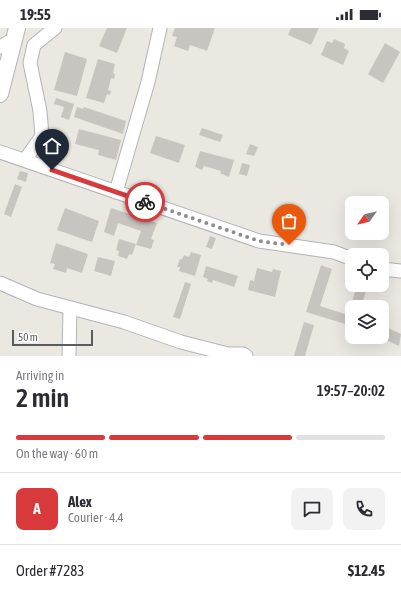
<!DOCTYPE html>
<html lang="en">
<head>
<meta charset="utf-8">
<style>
	:root { --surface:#fff; --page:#f2f2f3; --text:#2b2b33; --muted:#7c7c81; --line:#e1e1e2; --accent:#d8393b }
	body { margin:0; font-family:"Asap Condensed",sans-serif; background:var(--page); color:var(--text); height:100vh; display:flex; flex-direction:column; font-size:15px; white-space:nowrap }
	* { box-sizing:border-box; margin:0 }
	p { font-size:13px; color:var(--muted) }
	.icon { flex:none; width:22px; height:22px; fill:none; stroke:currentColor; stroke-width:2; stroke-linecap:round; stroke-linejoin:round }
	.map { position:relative; height:328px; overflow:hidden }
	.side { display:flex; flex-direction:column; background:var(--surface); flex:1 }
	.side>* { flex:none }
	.needle { width:26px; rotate:236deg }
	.buttons { position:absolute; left:345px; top:168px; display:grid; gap:8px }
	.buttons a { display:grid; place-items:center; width:44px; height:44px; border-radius:8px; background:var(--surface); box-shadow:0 4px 16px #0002; font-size:20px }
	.scale { position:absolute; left:12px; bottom:10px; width:81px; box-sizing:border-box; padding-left:4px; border:2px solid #595d60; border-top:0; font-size:11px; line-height:14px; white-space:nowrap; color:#595d60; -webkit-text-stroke:3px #fff; paint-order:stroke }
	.pin { position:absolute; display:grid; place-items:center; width:34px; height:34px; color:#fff; margin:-41px -17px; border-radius:50% 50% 50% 0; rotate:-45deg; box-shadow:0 0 4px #0007 }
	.pin .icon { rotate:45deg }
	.courier { position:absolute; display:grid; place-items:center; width:40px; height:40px; margin:-20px; border:3px solid #d8393b; border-radius:50%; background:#fff; color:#222; box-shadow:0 1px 5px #0007 }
	.head em { font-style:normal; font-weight:600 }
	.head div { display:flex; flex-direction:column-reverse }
	.head { display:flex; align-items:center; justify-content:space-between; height:68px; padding:0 16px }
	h1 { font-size:26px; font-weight:600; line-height:30px }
	.bar { display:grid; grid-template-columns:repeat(4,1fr); gap:6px 4px; align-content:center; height:48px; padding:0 16px }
	.bar i { height:5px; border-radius:3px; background:var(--line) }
	.bar .active { background:var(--accent) }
	.bar p { grid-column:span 4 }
	.line { display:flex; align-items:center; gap:10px; padding:0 16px; border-top:1px solid var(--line) }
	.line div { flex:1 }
	.round { display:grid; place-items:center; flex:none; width:42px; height:42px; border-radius:8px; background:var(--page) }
	.status { display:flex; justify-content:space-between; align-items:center; height:28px; padding:0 20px; background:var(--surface); direction:ltr }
	.status svg { height:11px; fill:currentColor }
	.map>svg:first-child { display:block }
</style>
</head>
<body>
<div class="status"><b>19:55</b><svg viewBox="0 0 49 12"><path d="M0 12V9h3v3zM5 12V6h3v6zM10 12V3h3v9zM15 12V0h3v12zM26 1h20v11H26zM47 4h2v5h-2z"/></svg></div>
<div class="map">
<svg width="401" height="328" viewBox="0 0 401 328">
	<rect width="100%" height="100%" fill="#ebe8e1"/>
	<g fill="#c8c5c0">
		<path d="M107,0H127L117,25L99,18Z"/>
		<path d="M175,0H215L207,23L190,17L188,23L174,18L177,9L172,8Z"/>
		<path d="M291,0H319L311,17L288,7Z"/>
		<path d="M334,11L345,16L344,20L349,23L343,37L321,27L327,13L332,15Z"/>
		<path d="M385,15L400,24L383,55L368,46Z"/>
		<path d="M65,24L87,31L77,68L54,62Z"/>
		<path d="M98,31L115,36L113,45L115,46L114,51L111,50L108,62L111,63L110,67L107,66L104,75L86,70Z"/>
		<path d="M56,70L74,76L69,92L61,89L64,79L54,76Z"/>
		<path d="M77,79L83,81L84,79L126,93L123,106L74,89Z"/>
		<path d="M202,100L223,107L220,114L199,107Z"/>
		<path d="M79,101L121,112L116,132L98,127L99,122L75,116Z"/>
		<path d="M156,108L185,117L179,135L150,125Z"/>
		<path d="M250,116L258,119L254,128L246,126Z"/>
		<path d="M200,123L234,132L229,149L220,145L221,143L204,138L202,142L195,139Z"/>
		<path d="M242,135L250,137L247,148L239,146Z"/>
		<path d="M20,143L28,145L26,154L17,151Z"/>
		<path d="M15,156L22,159L11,189L4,186Z"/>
		<path d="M65,180L99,193L92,214L57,202Z"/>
		<path d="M111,180L157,195L151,211L154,212L151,221L136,217L141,203L118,195L114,208L104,204Z"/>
		<path d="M210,208L216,210L212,221L206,219Z"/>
		<path d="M119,211L136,216L132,227L129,226L127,231L118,228L119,223L116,222Z"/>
		<path d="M56,215L88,226L82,245L67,240L66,245L53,241L55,236L50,235Z"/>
		<path d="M191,224L201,227L195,248L179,243L180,239H177L180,231H182L184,227L189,229Z"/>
		<path d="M98,229L115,233L111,248L94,243Z"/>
		<path d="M321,237L332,241L320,278L348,287L357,257H368L361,279H352V298L306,284Z"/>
		<path d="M206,238L238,248L234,259L213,252L212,255L207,253L208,251L203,249Z"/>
		<path d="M257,240L272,244L273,241L281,243L275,269L248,262L250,252L254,253Z"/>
		<path d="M185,254L191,256L180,291L173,289Z"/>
		<path d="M304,294L314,297L305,328H294Z"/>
		<path d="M386,299L401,306L399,318L382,310Z"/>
	</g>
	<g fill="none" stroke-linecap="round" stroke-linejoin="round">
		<defs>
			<g id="minor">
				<path d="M0,19L14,11"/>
				<path d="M0,124L259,213L334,224L352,231"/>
				<path d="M25,132L42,108L40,83L30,35L34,17L55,0"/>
				<path d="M116,164L148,54L160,0"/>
				<path d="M382,241L401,243"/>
				<path d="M0,255L37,271L124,294L181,314L228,326H243L246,328"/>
				<path d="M69,328L70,280"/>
			</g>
			<path id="tertiary" d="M0,66L17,0"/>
		</defs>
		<use href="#minor" stroke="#b1b4b7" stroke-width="15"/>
		<use href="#tertiary" stroke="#b1b4b7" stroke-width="18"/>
		<use href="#minor" stroke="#fff" stroke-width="13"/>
		<use href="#tertiary" stroke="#fff" stroke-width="16"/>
	</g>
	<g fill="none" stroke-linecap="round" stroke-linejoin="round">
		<path stroke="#8c8e8d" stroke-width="4" stroke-dasharray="0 7.2" d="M145,174L259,213L289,217"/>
		<path stroke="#d8393b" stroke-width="5" d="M52,142L145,174"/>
	</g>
</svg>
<div class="buttons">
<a><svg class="needle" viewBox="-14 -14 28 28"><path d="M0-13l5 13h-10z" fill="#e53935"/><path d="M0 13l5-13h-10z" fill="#7c7c81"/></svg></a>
<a><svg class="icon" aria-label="locate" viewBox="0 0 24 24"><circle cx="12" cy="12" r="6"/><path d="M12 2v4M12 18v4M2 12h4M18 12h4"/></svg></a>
<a><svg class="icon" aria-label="layers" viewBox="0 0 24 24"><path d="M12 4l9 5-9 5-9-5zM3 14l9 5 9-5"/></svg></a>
</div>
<div class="scale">50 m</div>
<div class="pin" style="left:289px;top:217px;background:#ea580c"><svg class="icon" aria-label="bag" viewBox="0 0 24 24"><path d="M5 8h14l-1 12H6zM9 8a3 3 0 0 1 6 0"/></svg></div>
<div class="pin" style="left:52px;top:142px;background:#1f2937"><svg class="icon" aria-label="home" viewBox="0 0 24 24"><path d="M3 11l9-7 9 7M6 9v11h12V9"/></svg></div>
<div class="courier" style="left:145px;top:174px"><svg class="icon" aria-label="bike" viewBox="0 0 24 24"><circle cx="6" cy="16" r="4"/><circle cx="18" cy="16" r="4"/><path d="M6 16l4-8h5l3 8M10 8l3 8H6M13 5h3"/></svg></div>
</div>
<section class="side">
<div class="head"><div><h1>2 min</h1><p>Arriving in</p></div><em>19:57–20:02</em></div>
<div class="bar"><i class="active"></i><i class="active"></i><i class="active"></i><i></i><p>On the way · 60 m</p></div>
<div class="line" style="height:72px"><b class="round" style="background:var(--accent);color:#fff">A</b><div><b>Alex</b><p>Courier · 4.4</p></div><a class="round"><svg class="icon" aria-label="chat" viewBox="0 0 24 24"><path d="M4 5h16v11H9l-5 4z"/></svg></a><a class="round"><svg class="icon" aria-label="phone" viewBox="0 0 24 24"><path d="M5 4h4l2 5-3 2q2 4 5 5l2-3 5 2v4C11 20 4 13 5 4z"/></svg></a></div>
<div class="line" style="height:52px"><div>Order #7283</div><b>$12.45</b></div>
</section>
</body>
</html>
